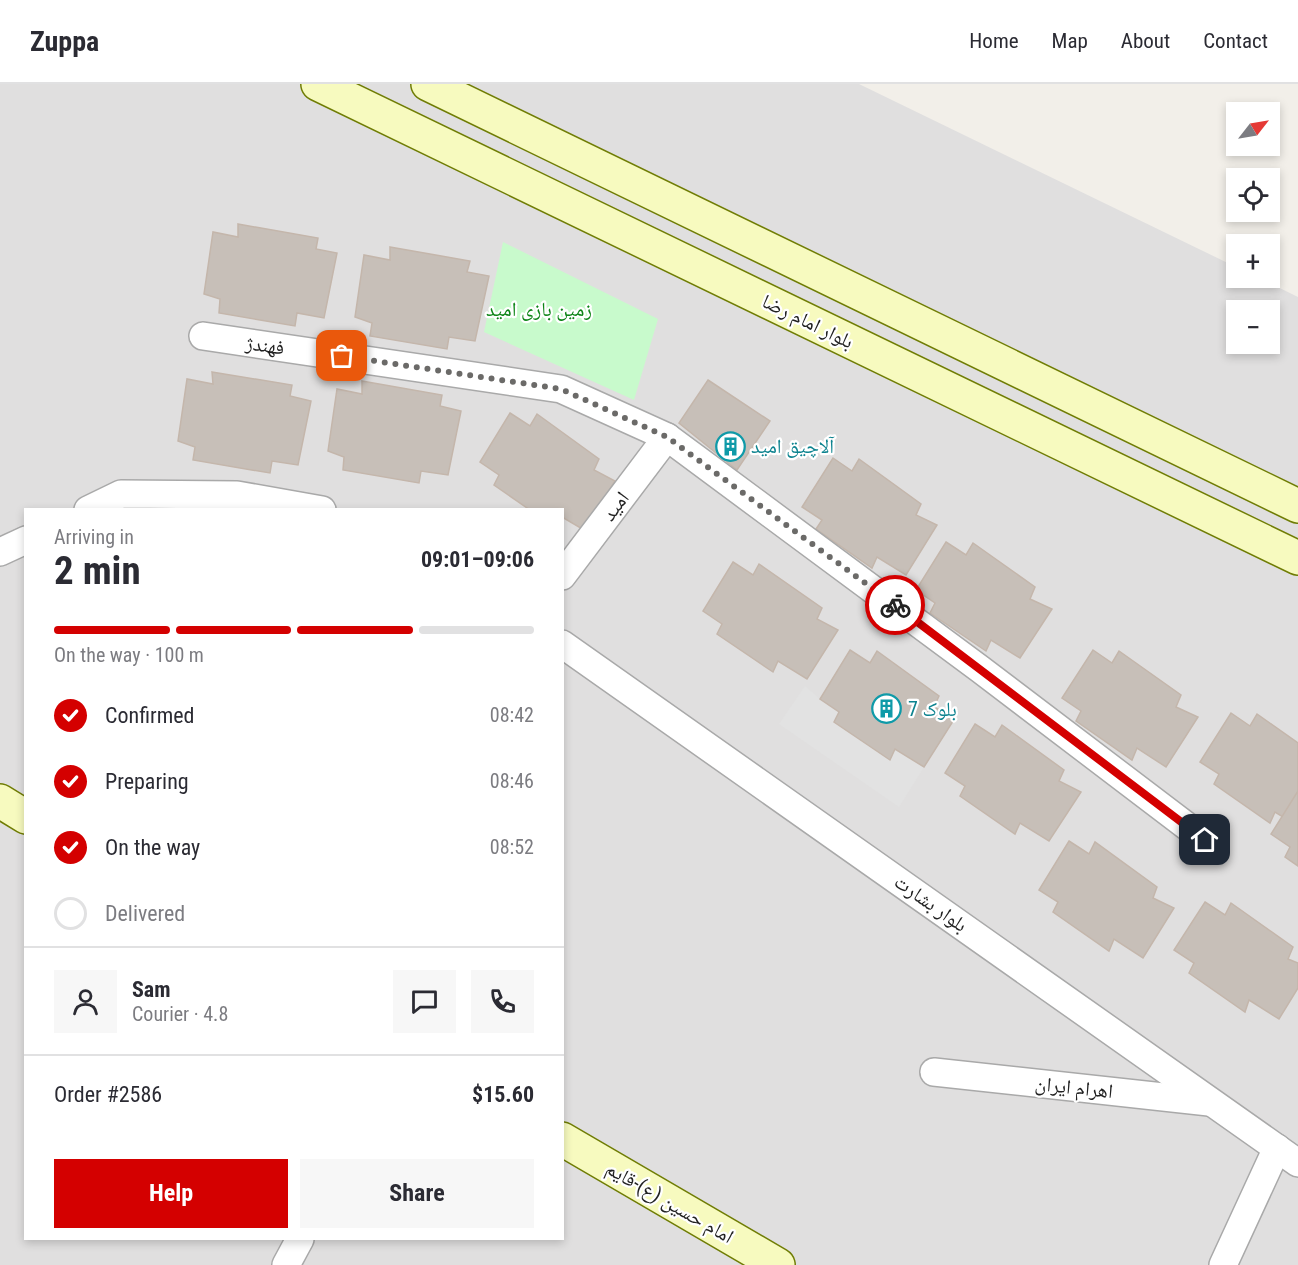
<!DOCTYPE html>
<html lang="en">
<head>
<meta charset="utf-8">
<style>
	:root { --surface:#fff; --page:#f7f7f7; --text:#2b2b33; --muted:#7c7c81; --line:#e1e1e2; --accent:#d40000 }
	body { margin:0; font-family:"Roboto Condensed","Noto Naskh Arabic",sans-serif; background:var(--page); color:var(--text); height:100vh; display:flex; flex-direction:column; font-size:22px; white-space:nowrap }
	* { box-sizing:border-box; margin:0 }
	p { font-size:20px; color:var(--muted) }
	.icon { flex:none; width:33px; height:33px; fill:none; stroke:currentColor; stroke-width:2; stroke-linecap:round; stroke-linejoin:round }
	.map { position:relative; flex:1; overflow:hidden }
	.sheet { position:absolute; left:24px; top:424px; width:540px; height:732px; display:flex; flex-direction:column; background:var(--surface); border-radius:0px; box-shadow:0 3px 9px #0003 }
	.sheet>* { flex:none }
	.needle { width:39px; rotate:59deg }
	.fabs { position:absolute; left:1226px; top:18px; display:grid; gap:12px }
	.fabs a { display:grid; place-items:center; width:54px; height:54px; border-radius:0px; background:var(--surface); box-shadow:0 3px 9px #0003; font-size:30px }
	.pin { position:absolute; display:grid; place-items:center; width:51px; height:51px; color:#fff; margin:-26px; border-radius:12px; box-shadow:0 3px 9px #0006 }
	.courier { position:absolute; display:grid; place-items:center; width:60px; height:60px; margin:-30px; border:4px solid #d40000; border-radius:50%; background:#fff; color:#222; box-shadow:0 2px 8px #0007 }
	.overview em { font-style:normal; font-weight:700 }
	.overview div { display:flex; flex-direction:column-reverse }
	.overview { display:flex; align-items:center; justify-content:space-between; height:102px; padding:0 30px }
	h1 { font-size:39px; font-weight:700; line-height:45px }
	.bar { display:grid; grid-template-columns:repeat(4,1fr); gap:9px 6px; align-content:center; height:72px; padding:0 30px }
	.bar i { height:8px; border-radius:4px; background:var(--line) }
	.bar .current { background:var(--accent) }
	.bar p { grid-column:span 4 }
	.line { display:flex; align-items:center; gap:15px; padding:0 30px; border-top:2px solid var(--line) }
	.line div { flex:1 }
	.round { display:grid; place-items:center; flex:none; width:63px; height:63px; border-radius:0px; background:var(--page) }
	ol { padding:0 30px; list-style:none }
	li { display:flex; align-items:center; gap:18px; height:66px }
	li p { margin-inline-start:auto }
	li .icon { padding:6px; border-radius:50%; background:var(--accent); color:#fff; stroke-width:4 }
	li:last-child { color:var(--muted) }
	li i { width:33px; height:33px; border:3px solid var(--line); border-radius:50% }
	.primary-button { display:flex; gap:12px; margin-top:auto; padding:12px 30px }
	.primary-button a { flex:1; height:69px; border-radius:0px; background:var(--accent); color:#fff; font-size:24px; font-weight:700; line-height:69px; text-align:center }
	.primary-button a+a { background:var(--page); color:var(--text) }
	header { display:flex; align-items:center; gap:36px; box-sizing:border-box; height:84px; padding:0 30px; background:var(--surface); border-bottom:2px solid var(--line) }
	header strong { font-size:28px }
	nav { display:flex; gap:33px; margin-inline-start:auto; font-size:21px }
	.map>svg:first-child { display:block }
</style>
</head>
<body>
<header>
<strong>Zuppa</strong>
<nav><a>Home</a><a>Map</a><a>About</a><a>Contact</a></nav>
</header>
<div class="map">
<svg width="1298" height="1181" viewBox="0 0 1298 1181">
	<rect width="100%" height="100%" fill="#f2efe9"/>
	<path fill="#e0dfdf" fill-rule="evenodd" d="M0,0H859L1236,183V194H1259L1298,213V1181H0ZM1236,226H1269V260H1236ZM26,426H562V1155H26Z"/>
	<path fill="#c8facc" d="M503,158L658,235L634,316L484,248Z"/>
	<path fill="#e2e2e2" d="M805,602L820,615L924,683L899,723L779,640Z"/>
	<g fill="#c7bfb8" stroke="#c4b6ab" stroke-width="1.5">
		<path d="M238,140L318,154L316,165L337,169L324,234L297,229L295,242L219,229L220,215L204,210L213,148L238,153Z"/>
		<path d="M390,163L470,177L467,188L489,192L475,257L449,253L447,265L370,252L372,239L355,233L364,171L390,176Z"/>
		<path d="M212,288L292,301L290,312L311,317L298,381L272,377L270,389L193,376L195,363L178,357L187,295L213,300Z"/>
		<path d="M708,296L770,337L737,386L679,339Z"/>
		<path d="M362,297L442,311L440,322L461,327L448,391L421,387L419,399L343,386L344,373L328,367L337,305L362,310Z"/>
		<path d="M510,329L530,342L537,330L599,375L594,386L615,397L584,446L562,433V426H530L494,401L499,391L480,378Z"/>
		<path d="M833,374L852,387L859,375L921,420L916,431L937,441L906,491L877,473L872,484L816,445L822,436L802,423Z"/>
		<path d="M946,458L966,471L973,459L1035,503L1030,515L1052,525L1020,574L991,556L986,567L930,529L935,519L916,506Z"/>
		<path d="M733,478L753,491L759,480L822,524L817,535L838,546L807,595L778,577L773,588L717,550L722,540L703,527Z"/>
		<path d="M850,566L870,579L877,567L939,612L934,623L955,634L924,683L895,665L890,676L834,638L839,628L820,615Z"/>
		<path d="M1093,566L1112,579L1119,567L1181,611L1176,623L1198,633L1166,683L1137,664L1132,676L1076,637L1081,627L1062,614Z"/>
		<path d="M1231,629L1250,642L1257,630L1298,659V742L1275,728L1270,739L1214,700L1219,690L1200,678Z"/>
		<path d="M975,640L995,653L1002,641L1064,686L1059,697L1081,708L1049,757L1020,739L1015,750L960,712L965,702L945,689Z"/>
		<path d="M1298,707V782L1285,773L1290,763L1271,750Z"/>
		<path d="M1069,757L1089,770L1095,758L1157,803L1153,814L1174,824L1143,874L1114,855L1109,867L1053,828L1058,818L1039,806Z"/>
		<path d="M1205,818L1225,831L1231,819L1293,863L1288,875L1298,879V904L1279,935L1249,916L1245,928L1189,889L1194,879L1174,866Z"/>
	</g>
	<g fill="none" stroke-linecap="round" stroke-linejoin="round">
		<defs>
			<g id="street">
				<path d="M203,252L561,305L667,353L980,585L1205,756"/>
				<path d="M88,426L121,410L237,411L322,426"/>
				<path d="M0,468L26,456"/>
				<path d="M562,492L667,353"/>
				<path d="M562,560L1298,1079"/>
				<path d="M934,988L1209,1018"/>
				<path d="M286,1181L300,1155"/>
				<path d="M1223,1181L1277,1064"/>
			</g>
			<g id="secondary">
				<path d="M318,0L1298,474"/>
				<path d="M428,0L1298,422"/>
				<path d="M0,717L26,733"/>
				<path d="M562,1055L778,1181"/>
			</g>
		</defs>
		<use href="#street" stroke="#a9a9a9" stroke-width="30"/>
		<use href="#secondary" stroke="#707d05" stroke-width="36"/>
		<use href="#street" stroke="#fff" stroke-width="27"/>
		<use href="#secondary" stroke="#f7fabf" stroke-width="33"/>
	</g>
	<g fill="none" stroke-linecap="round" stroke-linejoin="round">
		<path stroke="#6b6a68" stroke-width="6" stroke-dasharray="0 10.8" d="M342,272L561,305L603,324L667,353L895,521"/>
		<path stroke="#d40000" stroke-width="8" d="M895,521L1205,756"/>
	</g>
	<defs>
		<symbol id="building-ring" viewBox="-11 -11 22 22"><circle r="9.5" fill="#fff" stroke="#0f9aa8" stroke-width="1.5"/><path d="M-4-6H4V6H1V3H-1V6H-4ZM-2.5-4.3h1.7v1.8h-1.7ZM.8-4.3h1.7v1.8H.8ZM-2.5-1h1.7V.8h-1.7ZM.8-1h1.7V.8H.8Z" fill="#0f9aa8"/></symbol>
	</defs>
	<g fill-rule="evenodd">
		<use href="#building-ring" x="714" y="346" width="33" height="33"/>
		<use href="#building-ring" x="870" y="608" width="33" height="33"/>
	</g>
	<g text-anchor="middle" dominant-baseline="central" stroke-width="4.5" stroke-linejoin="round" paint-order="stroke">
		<g font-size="20" fill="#0c8416" stroke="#fff">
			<text x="539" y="225">زمین بازی امید</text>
		</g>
		<g font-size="20" fill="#222" stroke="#fff">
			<text transform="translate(808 237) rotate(26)">بلوار امام رضا</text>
			<text transform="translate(265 261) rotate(8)">فهندژ</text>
			<text transform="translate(615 422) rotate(-53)">امید</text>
			<text transform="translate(931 819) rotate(35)">بلوار بشارت</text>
			<text transform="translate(1074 1003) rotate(6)">اهرام ایران</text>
			<text transform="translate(670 1118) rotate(30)">امام حسین (ع)-قایم</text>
		</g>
		<g font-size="20" fill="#0d838f" stroke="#fff" text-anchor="start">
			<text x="751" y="362">آلاچیق امید</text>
			<text x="908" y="625">بلوک 7</text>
		</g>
	</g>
</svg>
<div class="fabs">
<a><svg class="needle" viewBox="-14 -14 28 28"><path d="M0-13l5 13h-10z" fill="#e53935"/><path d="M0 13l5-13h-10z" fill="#7c7c81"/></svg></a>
<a><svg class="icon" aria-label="locate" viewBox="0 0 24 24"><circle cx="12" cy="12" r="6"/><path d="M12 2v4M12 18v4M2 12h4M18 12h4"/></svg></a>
<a>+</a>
<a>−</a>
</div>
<div class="pin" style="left:342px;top:272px;background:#ea580c"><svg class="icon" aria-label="bag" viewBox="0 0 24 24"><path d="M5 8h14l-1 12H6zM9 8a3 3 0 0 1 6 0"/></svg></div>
<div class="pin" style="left:1205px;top:756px;background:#1f2937"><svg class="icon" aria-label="home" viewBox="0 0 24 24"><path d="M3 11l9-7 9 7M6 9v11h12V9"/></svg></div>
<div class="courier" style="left:895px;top:521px"><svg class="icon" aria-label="bike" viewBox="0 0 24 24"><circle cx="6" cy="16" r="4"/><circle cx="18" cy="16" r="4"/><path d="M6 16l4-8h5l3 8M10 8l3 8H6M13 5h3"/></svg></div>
<section class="sheet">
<div class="overview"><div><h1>2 min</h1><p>Arriving in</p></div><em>09:01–09:06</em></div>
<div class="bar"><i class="current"></i><i class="current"></i><i class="current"></i><i></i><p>On the way · 100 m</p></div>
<ol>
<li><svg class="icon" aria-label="check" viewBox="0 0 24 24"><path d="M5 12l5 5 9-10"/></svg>Confirmed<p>08:42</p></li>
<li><svg class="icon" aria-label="check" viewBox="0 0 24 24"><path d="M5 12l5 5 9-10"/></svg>Preparing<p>08:46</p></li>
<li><svg class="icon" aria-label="check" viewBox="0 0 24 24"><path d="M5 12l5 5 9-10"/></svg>On the way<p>08:52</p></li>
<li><i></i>Delivered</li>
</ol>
<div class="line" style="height:108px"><a class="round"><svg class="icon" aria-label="person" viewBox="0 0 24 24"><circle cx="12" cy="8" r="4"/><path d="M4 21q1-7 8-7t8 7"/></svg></a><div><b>Sam</b><p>Courier · 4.8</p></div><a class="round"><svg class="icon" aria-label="chat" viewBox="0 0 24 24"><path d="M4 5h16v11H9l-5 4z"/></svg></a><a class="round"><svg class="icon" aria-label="phone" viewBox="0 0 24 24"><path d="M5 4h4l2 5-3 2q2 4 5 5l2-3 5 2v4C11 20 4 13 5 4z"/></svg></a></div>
<div class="line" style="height:78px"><div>Order #2586</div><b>$15.60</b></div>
<div class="primary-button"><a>Help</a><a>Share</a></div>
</section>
</div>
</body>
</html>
